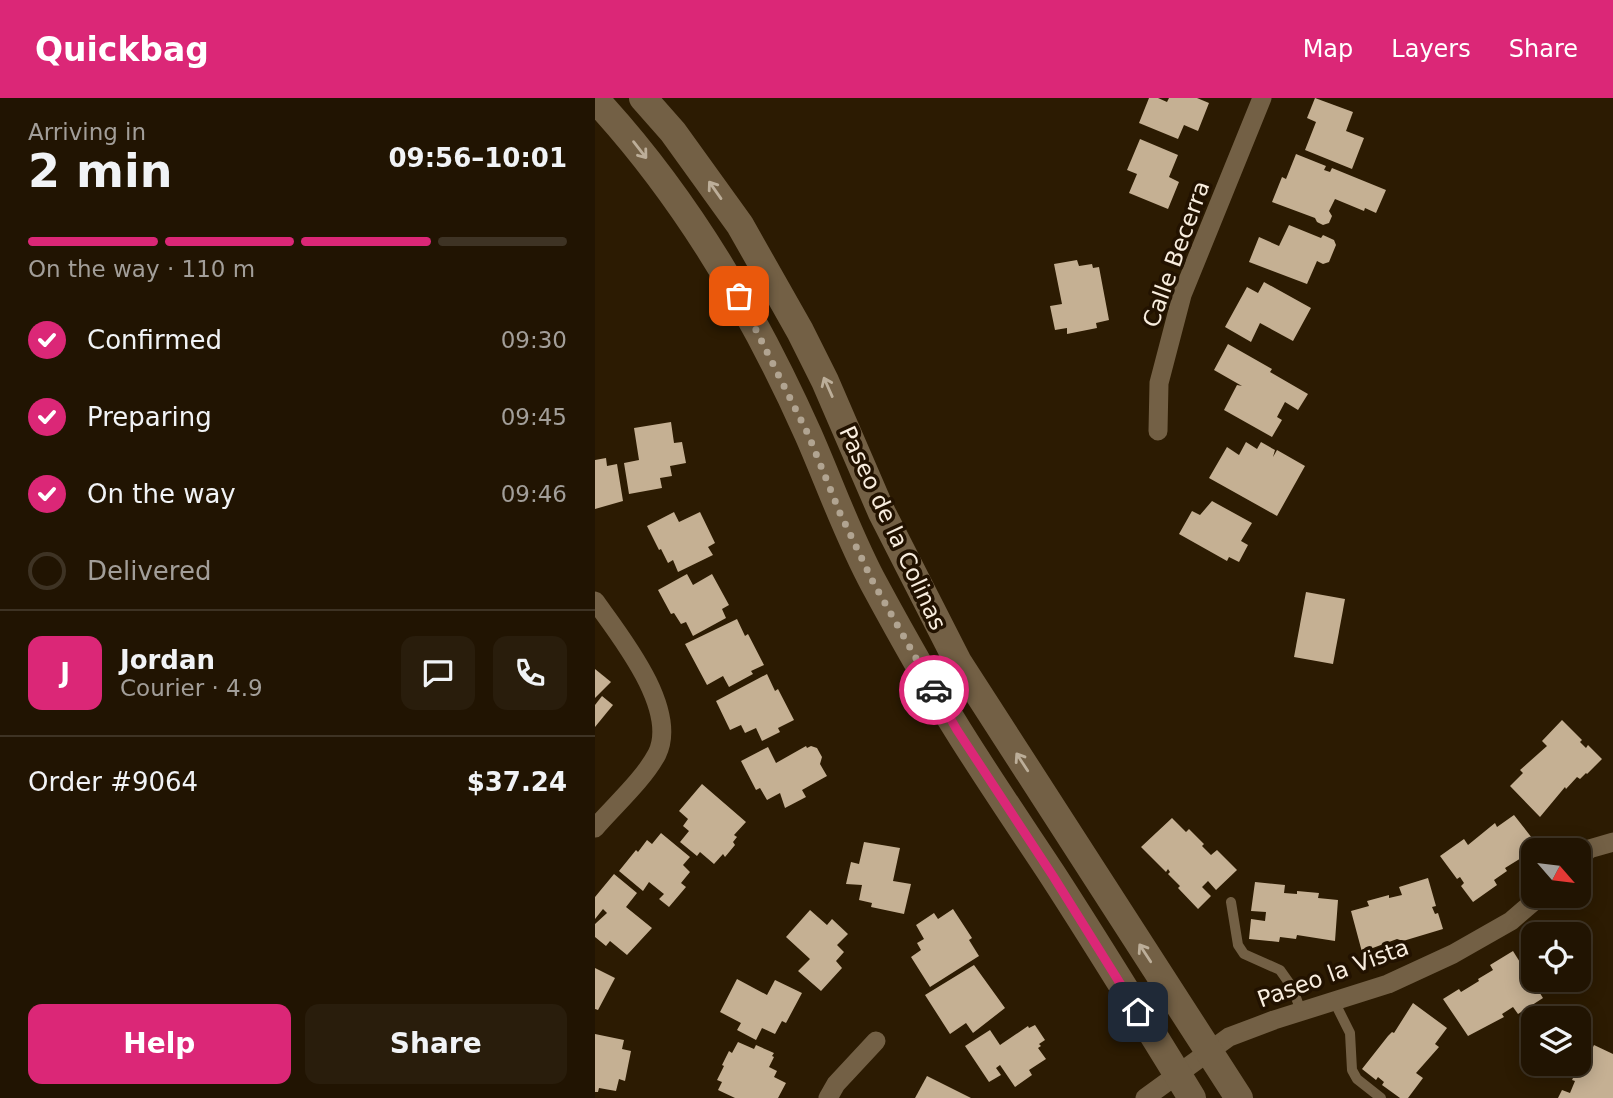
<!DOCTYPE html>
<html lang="en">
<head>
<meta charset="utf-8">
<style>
	:root { --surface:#211402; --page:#291d0c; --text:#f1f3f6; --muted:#a29e99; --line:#3e3324; --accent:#db2777 }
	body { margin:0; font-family:"DejaVu Sans",sans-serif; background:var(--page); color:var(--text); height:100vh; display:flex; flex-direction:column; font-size:26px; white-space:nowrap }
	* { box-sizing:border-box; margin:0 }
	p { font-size:23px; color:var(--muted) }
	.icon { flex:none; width:38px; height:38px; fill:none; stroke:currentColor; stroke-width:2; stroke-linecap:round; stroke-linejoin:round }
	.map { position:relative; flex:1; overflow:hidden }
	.drawer { display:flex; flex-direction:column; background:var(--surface); width:595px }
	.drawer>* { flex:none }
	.needle { width:46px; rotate:118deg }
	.buttons { position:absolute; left:926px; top:740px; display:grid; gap:14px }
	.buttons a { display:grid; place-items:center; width:70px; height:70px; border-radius:14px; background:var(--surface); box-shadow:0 4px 18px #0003,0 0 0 2px var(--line); font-size:35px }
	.pin { position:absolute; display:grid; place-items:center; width:60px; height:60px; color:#fff; margin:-30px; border-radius:14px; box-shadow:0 4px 10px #0006 }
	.courier { position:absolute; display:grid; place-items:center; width:70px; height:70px; margin:-35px; border:5px solid #db2777; border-radius:50%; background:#fff; color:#222; box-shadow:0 2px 9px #0007 }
	.headline em { font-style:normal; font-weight:700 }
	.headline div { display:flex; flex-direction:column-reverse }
	.headline { display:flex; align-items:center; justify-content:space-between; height:119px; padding:0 28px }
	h1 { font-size:46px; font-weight:700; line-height:52px }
	.bar { display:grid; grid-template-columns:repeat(4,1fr); gap:10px 7px; align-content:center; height:84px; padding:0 28px }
	.bar i { height:9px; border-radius:5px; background:var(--line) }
	.bar .selected { background:var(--accent) }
	.bar p { grid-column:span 4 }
	.line { display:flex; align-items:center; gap:18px; padding:0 28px; border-top:2px solid var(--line) }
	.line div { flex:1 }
	.round { display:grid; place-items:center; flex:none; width:74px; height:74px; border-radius:14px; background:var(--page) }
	ol { padding:0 28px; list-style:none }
	li { display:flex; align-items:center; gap:21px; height:77px }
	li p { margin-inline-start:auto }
	li .icon { padding:7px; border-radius:50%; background:var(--accent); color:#fff; stroke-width:4 }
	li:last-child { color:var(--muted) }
	li i { width:38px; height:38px; border:4px solid var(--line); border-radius:50% }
	.primary-button { display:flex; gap:14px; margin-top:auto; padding:14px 28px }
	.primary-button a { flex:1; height:80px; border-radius:14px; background:var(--accent); color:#fff; font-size:28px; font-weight:700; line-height:80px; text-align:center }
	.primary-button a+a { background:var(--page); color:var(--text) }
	header { display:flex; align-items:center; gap:42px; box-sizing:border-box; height:98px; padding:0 35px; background:var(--accent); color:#fff }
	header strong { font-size:33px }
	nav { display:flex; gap:38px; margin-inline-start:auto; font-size:24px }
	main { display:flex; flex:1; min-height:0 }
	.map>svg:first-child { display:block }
</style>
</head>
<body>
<header>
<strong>Quickbag</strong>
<nav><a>Map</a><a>Layers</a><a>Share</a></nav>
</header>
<main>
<section class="drawer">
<div class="headline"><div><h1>2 min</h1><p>Arriving in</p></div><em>09:56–10:01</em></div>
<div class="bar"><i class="selected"></i><i class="selected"></i><i class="selected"></i><i></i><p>On the way · 110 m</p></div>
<ol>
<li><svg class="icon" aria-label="check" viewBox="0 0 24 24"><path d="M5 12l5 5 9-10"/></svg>Confirmed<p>09:30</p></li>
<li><svg class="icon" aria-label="check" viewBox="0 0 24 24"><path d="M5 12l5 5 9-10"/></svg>Preparing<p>09:45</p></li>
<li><svg class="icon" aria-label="check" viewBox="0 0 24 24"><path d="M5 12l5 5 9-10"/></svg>On the way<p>09:46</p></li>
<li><i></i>Delivered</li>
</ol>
<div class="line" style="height:126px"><b class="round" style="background:var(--accent);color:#fff">J</b><div><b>Jordan</b><p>Courier · 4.9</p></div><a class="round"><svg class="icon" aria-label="chat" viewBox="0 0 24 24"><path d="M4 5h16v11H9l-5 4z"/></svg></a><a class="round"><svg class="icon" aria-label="phone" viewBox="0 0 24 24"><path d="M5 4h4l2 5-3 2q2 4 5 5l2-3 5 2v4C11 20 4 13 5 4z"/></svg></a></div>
<div class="line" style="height:91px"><div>Order #9064</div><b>$37.24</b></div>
<div class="primary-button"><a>Help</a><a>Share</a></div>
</section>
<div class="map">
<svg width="1018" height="1000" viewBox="0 0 1018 1000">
	<rect width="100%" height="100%" fill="#2c1b02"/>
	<g fill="#c5b093">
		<path d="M554,0H563L572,4L574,0H602L614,5L603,33L589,27L583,41L544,25Z"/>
		<path d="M720,0L758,14L751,33L769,40L757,71L710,52L721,24L712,20Z"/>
		<path d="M545,41L583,57L574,79L584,84L573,111L534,95L542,76L532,72Z"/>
		<path d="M701,56L731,68L729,72L735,74L737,70L791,92L781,115L770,110L769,113L740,101L734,113L737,118L734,125L728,127L722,124L720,120L677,104L687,79L691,81Z"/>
		<path d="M694,127L726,140L728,137L739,142L741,147L734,164L728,166L722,163L712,186L654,164L664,139L684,148Z"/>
		<path d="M482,162L484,168L497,166L498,170L504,169L514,222L501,225L502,230L472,236V230L460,232L455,208L467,206L459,166Z"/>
		<path d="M669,184L716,210L698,243L665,225L656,244L630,229L652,189L663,195Z"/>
		<path d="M633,246L677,271L675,274L713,296L703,312L690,304L682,319L687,322L677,339L629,312L642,287L647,288L619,272Z"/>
		<path d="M76,324L79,345L87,344L91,365L75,368L77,378L65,380L67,390L34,396L29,365L44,362L39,330Z"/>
		<path d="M651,344L662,351L666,344L680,352L678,359L682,352L710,368L682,418L614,380L632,349L644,357Z"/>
		<path d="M11,360L12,368L22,366L28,403L0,411V362Z"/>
		<path d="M617,403L657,425L646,443L653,447L644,464L634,459L632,463L584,436L597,413L605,417Z"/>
		<path d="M79,414L84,424L105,414L120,445L113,449L118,457L83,474L78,462L73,465L66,451L64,452L52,428Z"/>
		<path d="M92,476L98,487L117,476L134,507L127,511L131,520L98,538L91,524L86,526L79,515L76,516L63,492Z"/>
		<path d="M711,494L750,501L738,566L699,559Z"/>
		<path d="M142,521L150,538L153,536L169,567L156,573L158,576L134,589L128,578L112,587L90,546Z"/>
		<path d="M0,571L16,584L0,600Z"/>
		<path d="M172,576L180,593L183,591L199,622L183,630L185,634L167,643L161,630L150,635L146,627L135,632L121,603Z"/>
		<path d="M7,598L18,607L0,629V607Z"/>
		<path d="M967,622L987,642L985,644L991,650L993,647L1007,661L992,676L991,675L985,681L982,679L971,691L970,689L945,719L915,688L928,675L925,672L952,648L947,643Z"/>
		<path d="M211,648L212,650L216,648L222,650L227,659L225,666L232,678L207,692L211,699L190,710L185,695L172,702L165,690L161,692L146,663L173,649L181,665Z"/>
		<path d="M107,686L151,724L139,737L142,739L138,744L140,747L130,759L128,756L119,766L105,754L102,758L85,744L94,733L88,728L93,721L84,713Z"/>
		<path d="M919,717L944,749L910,770L912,773L899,782L902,787L878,804L866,788L869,785L865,779L862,781L845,758L869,741L873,747L900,725L902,729Z"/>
		<path d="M577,720L591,734L594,731L609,746L607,748L616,757L622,752L642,772L621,792L613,783L607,789L616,798L603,811L583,790L585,788L573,776L575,774L573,771L571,774L546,749Z"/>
		<path d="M66,735L95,759L88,767L95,774L86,785L91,789L74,809L64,801L69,796L54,784L48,793L24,773L41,752L43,754L52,742L57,746Z"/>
		<path d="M269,744L305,750L298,783L316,786L309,816L276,809L277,805L264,802L267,787L251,786L256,764L264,766Z"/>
		<path d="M19,776L42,795L31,809L57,830L32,857L15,843L11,848L0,839V826L12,815L8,811L0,821V799Z"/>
		<path d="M833,780L841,808L837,809L840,816L843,815L848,831L808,843L802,841L767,854L756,813L774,808L772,803L794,797V800L807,797L804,789Z"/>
		<path d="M660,784L690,787L689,795L702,796V793L724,795L723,800L743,802L740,843L702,837L701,841L685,839L684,844L654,841L656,821L670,823L671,814L656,813Z"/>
		<path d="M358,811L377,840L374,842L384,858L335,889L316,859L326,852L322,845L329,841L321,827L339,815L343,821Z"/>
		<path d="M215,812L232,827L237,821L253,836L242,847L249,854L241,863L247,870L226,893L203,873L215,861L191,839Z"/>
		<path d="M918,853L928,869L925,871L929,877L932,875L948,900L923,916L918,909L907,916L909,919L873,938L848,901L864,891L866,894L884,883L883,881L898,872L895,867Z"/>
		<path d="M379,867L410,910L378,935L371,925L355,936L330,897Z"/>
		<path d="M0,870L20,880L3,912L0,911Z"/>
		<path d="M142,881L172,897L180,882L207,895L191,925L187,923L180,936L167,930L161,942L142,932L146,925L125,914Z"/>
		<path d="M818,905L852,930L840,946L844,949L821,975L828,980L813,1000H805L787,987L789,984L783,979L781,982L767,971L793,938L797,934L799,935Z"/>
		<path d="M440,927L450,942L444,946L446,948L443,950L451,961L434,972L437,977L420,989L405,967L401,970L406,977L394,984L370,948L395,932L405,947L433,928L434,930Z"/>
		<path d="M0,936L29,942L27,951L36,953L30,983L24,981L21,993L4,990L3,994H0Z"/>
		<path d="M143,944L159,951L161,947L179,955L177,958L179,959L174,969L182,973L179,979L191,985L183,1000H140L123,992L127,984L122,982L129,968L127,967L134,953L137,955Z"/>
		<path d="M999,947L1018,956V1000H963L967,992L975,995L980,983L977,982L987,962L991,964Z"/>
		<path d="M332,978L376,1000H320Z"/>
	</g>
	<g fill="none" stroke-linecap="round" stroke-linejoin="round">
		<g stroke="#736045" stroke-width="10">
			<path d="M636,804L643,847L649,856L685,872L697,889L706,913"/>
			<path d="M739,903L755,935L757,972L762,981L786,1000"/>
		</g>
		<g stroke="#736045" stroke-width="19">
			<path d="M563,333L564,285L587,197L667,0"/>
			<path d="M0,503C25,538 84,611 62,656C49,681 19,708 0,730"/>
			<path d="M984,761L994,751L1018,744"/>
			<path d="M233,1000L241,986L281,943"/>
			<path d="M550,1000L634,939L679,922L793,886L858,856L916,823L945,798"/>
		</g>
		<g stroke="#736045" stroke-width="28">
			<path d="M48,0L78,34L145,127L205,233L230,283L287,415L363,564L644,1000"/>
			<path d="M0,1C91,99 159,215 213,336C235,386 253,438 279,486C306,536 334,586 364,634C394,682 426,729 457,776C505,850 551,925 597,1000"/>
		</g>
	</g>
	<defs><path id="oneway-shaft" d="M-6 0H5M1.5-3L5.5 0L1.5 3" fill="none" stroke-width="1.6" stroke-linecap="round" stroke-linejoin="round" transform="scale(1.75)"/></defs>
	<g stroke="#bcae99">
		<use href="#oneway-shaft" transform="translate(45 52) rotate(52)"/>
		<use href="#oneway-shaft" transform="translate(120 92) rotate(-125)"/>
		<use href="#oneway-shaft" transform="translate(233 289) rotate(-114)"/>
		<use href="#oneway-shaft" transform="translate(427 664) rotate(-123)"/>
		<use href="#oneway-shaft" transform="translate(550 855) rotate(-123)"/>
	</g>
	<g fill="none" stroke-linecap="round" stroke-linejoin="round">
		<path stroke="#b1a491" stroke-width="7" stroke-dasharray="0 12.6" d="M144,198L213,336L245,415L278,484L339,592"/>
		<path stroke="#db2777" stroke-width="9" d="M339,592L362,632L458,778L543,914"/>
	</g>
	<g text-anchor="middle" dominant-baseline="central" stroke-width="7" stroke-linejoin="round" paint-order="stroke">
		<g font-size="23" fill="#f8edde" stroke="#221200">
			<text transform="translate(581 156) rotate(-70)">Calle Becerra</text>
			<text transform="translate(298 430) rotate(65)">Paseo de la Colinas</text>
			<text transform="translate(738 875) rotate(-20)">Paseo la Vista</text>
		</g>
	</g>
</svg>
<div class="buttons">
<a><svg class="needle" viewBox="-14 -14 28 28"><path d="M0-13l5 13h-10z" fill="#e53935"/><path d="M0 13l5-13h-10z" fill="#a29e99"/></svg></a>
<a><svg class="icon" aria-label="locate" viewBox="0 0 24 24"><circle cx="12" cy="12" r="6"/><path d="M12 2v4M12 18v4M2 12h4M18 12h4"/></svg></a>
<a><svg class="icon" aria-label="layers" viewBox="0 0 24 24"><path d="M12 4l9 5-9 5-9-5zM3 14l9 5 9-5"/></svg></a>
</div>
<div class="pin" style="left:144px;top:198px;background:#ea580c"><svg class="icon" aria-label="bag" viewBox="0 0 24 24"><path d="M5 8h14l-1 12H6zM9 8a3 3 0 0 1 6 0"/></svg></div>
<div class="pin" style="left:543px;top:914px;background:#1f2937"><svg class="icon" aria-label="home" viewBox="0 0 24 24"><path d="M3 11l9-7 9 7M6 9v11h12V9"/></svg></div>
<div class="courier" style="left:339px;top:592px"><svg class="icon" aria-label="car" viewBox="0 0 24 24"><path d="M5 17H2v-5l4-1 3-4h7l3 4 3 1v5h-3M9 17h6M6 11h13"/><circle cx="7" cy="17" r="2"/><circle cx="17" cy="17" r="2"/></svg></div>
</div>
</main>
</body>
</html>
